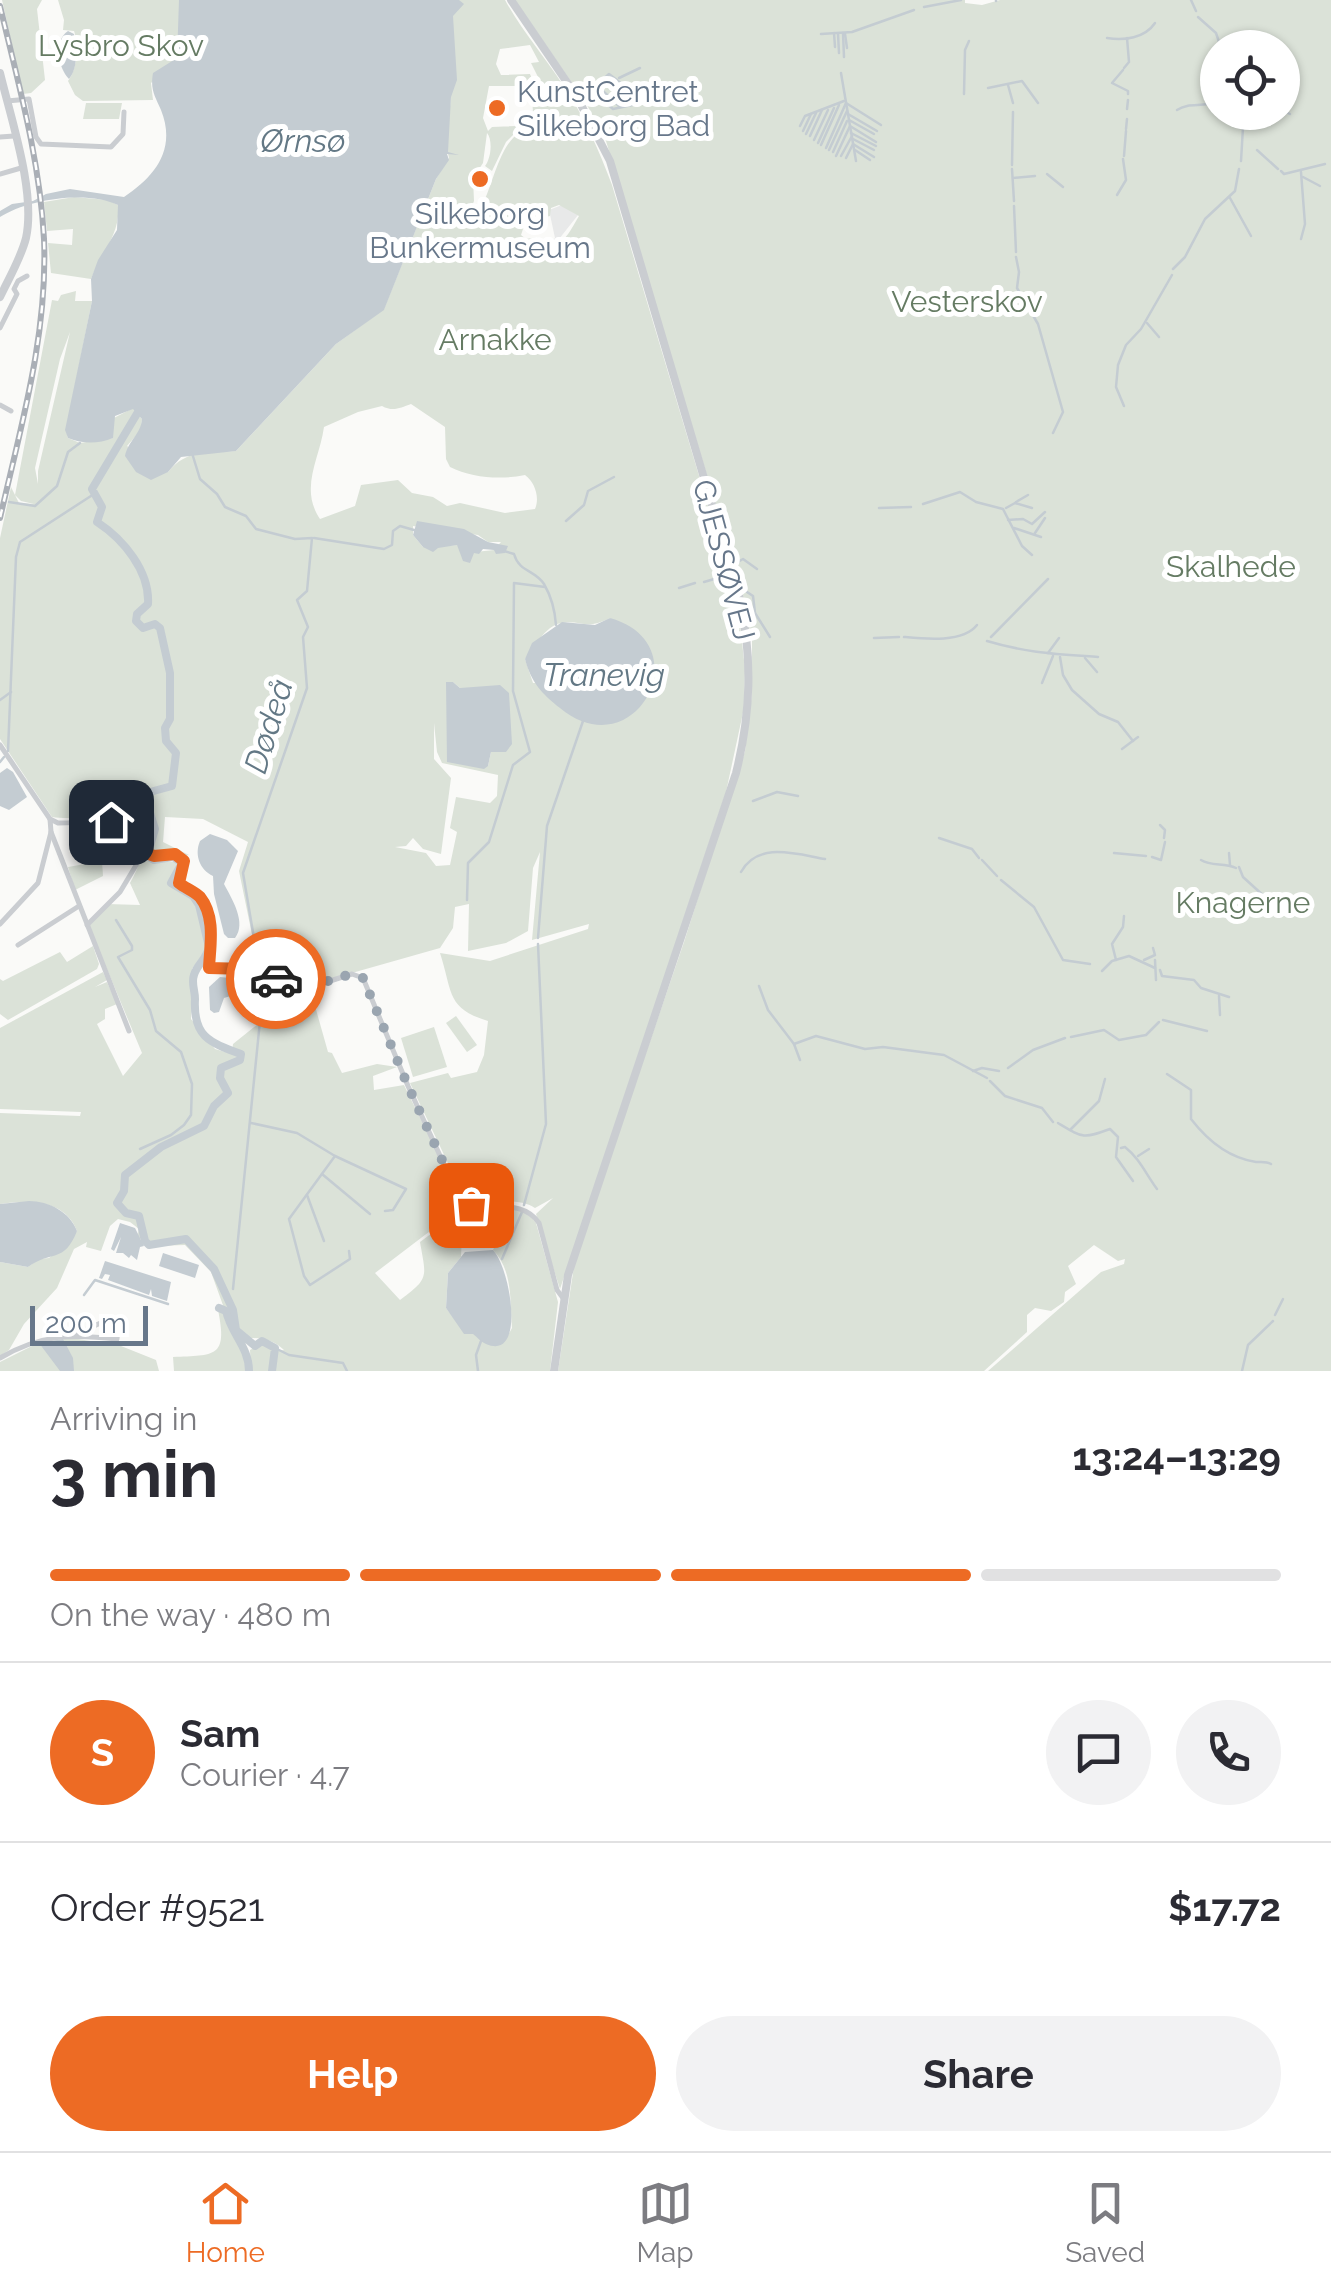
<!DOCTYPE html>
<html lang="en">
<head>
<meta charset="utf-8">
<style>
	:root { --surface:#fff; --page:#f2f2f3; --text:#2b2b33; --muted:#7c7c81; --line:#e1e1e2; --accent:#ed6b24 }
	body { margin:0; font-family:Raleway,sans-serif; background:var(--page); color:var(--text); height:100vh; display:flex; flex-direction:column; font-size:38px; white-space:nowrap }
	* { box-sizing:border-box; margin:0 }
	p { font-size:32px; color:var(--muted) }
	.icon { flex:none; width:55px; height:55px; fill:none; stroke:currentColor; stroke-width:2; stroke-linecap:round; stroke-linejoin:round }
	.map { position:relative; height:1371px; overflow:hidden }
	.drawer { display:flex; flex-direction:column; background:var(--surface); flex:1 }
	.drawer>* { flex:none }
	.fabs { position:absolute; left:1200px; top:30px; display:grid; gap:20px }
	.fabs a { display:grid; place-items:center; width:100px; height:100px; border-radius:50%; background:var(--surface); box-shadow:0 2px 8px #0004; font-size:50px }
	.scale { position:absolute; left:30px; bottom:25px; width:118px; box-sizing:border-box; padding-left:10px; border:5px solid #67778a; border-top:0; font-size:28px; line-height:35px; white-space:nowrap; color:#67778a; -webkit-text-stroke:8px #fff; paint-order:stroke }
	.pin { position:absolute; display:grid; place-items:center; width:85px; height:85px; color:#fff; margin:-42px; border-radius:20px; box-shadow:0 5px 15px #0006 }
	.courier { position:absolute; display:grid; place-items:center; width:100px; height:100px; margin:-50px; border:8px solid #ed6b24; border-radius:50%; background:#fff; color:#222; box-shadow:0 2px 12px #0007 }
	.head em { font-style:normal; font-weight:700 }
	.head div { display:flex; flex-direction:column-reverse }
	.head { display:flex; align-items:center; justify-content:space-between; height:170px; padding:0 50px }
	h1 { font-size:65px; font-weight:700; line-height:75px }
	.bar { display:grid; grid-template-columns:repeat(4,1fr); gap:15px 10px; align-content:center; height:120px; padding:0 50px }
	.bar i { height:12px; border-radius:8px; background:var(--line) }
	.bar .on { background:var(--accent) }
	.bar p { grid-column:span 4 }
	.line { display:flex; align-items:center; gap:25px; padding:0 50px; border-top:2px solid var(--line) }
	.line div { flex:1 }
	.round { display:grid; place-items:center; flex:none; width:105px; height:105px; border-radius:52px; background:var(--page) }
	.primary-button { display:flex; gap:20px; margin-top:auto; padding:20px 50px }
	.primary-button a { flex:1; height:115px; border-radius:60px; background:var(--accent); color:#fff; font-size:40px; font-weight:700; line-height:115px; text-align:center }
	.primary-button a+a { background:var(--page); color:var(--text) }
	.tabs { display:flex; justify-content:space-around; align-items:center; height:140px; border-top:2px solid var(--line); background:var(--surface); font-size:28px; color:var(--muted) }
	.tabs a { display:grid; justify-items:center; gap:5px }
	.tabs .on { color:var(--accent) }
	.map>svg:first-child { display:block }
</style>
</head>
<body>
<div class="map">
<svg width="1331" height="1371" viewBox="0 0 1331 1371">
	<rect width="100%" height="100%" fill="#fafaf8"/>
	<path fill="#e8e9e9" d="M582,187L578,215L559,239L550,244L555,238L549,210L562,205Z"/>
	<g fill="#dbe2d8" fill-rule="evenodd">
		<path d="M2,0H42L37,9L45,80L31,93L23,94Z"/>
		<path d="M58,0H182L177,58L151,83L153,100L83,101L75,95L68,81C77,70 79,45 74,31L63,30L64,20Z"/>
		<path d="M439,0H505C522,31 544,56 563,85C584,116 599,150 612,185L738,606L745,669L744,708L726,792L560,1289L536,1214L553,1198L535,1208C516,1195 486,1207 465,1199L410,1083L448,1073L451,1078L477,1072L484,1055L488,1021C446,1008 453,993 440,953L490,961L588,929L589,924L532,940L540,852L533,868L528,931L506,943L468,951L469,904L455,907L453,928L440,948L306,986L293,985L259,969L239,871L248,842L203,819L165,817L163,842L189,855L160,862H177L178,869L170,877V885L191,896L200,911L198,913L207,948L192,969L191,1019L215,1049L232,1054L233,1044L258,1024L257,976L268,979L265,1024H281L283,1003L306,992L315,1006L328,1052L332,1053L342,1073L377,1064L397,1067L373,1076L374,1090L404,1085L463,1206L375,1273L400,1300C430,1278 426,1277 420,1242L463,1210L461,1257L448,1273L446,1308L460,1326L493,1345L507,1337L512,1328C510,1302 513,1270 493,1250L511,1209L528,1213L536,1223L558,1302L550,1371H275L270,1360L271,1371H251L250,1350L263,1343L278,1351L284,1350C274,1341 265,1338 251,1338L244,1345L233,1333L211,1272L185,1245L154,1246L137,1237L139,1229L130,1222L118,1219L110,1226L101,1251L86,1247L87,1242L74,1249L57,1288L24,1324L9,1350L0,1356V1262L28,1267L39,1259L49,1258L77,1231C65,1199 28,1200 0,1204V1113L80,1116L81,1112L0,1109V1028L103,972L107,980L95,987L107,982L117,1004L105,1009V1019L97,1024L123,1076L142,1053L89,926L107,904L140,905L130,883C173,805 102,823 52,817L0,739V538L11,487L19,503L34,504L21,501L15,495L52,300L58,301L61,295L76,291L75,301H92L66,430L68,438L80,443L113,438L112,419L133,408L142,419L141,430L127,446L168,472C187,449 208,452 236,451L336,344L384,309L436,179L449,158L446,145L451,97ZM530,45L539,62L531,63L542,85L532,95L533,113L536,115C528,125 512,136 505,149C495,167 490,190 481,208L496,214H482L473,219L469,214L474,201L473,178L483,163L487,133C493,140 491,159 485,166L492,171L506,142L519,129L517,126L492,127L488,131L483,118L489,86H528L532,79L530,74L501,75L496,64L500,49ZM559,205L579,216C568,234 565,246 541,248L538,237L526,239L521,235L524,226L529,229L528,213L536,212L537,219L550,216L551,208ZM70,332L38,471V484L35,468L60,359ZM411,404L445,427L446,459L450,467C472,478 501,480 525,475C535,482 540,498 535,509L505,513L460,503L447,506L433,497L412,493L398,480L361,485L355,506L320,519C299,488 320,458 324,427L358,412L382,406C393,412 400,408 411,404ZM413,526L478,535L488,542H501L494,550L475,552L457,545L423,547L413,535ZM610,618L649,649L656,681L533,683L525,659C534,648 545,626 561,623C581,619 585,631 610,618ZM453,682L460,688L491,752L488,766ZM434,723L437,752L442,763L498,775L497,796L490,803L456,797L450,828L457,832L450,865L436,866L426,853L395,847L406,846L413,838L423,849L441,854L451,778L434,759Z"/>
		<path d="M515,0H965V3L982,5L1000,0H1331V1371H988L1101,1272L1124,1264L1125,1259L1118,1261L1094,1245L1068,1266L1076,1284L1065,1292L1064,1302L1051,1311L1035,1308L1027,1315V1332L984,1371H558L575,1260L684,942L745,751L752,693V640L735,568L606,141L587,105ZM1218,48H1282V112H1218Z"/>
		<path d="M86,103H122L119,119H83Z"/>
		<path d="M74,197L108,200L118,205C121,234 101,253 91,279L51,273L48,243L72,245L73,229L47,231L44,202Z"/>
		<path d="M102,861L103,876L75,890L68,867Z"/>
		<path d="M93,946L99,964L97,969L8,1020L0,1014V979L3,981L60,952L67,962Z"/>
		<path d="M456,1016L477,1045L467,1052L446,1023Z"/>
		<path d="M434,1027L447,1067L413,1077L401,1038Z"/>
		<path d="M218,1310L223,1312C228,1335 245,1348 248,1371H174L173,1357C215,1355 228,1358 218,1310Z"/>
		<path d="M72,1338L121,1346L156,1360L159,1371H0V1362L38,1343Z"/>
	</g>
	<g fill="#c4ccd2">
		<path d="M179,0H459L464,4L453,16L457,80L451,97L448,152L459,155L447,154L449,160L436,179L384,310L336,344L236,451L181,457L168,472L151,480L136,472L125,456C128,441 141,434 142,419L133,409L115,416L113,438C98,444 83,444 68,438L65,430L92,301L91,279L98,260L117,230L118,205C87,190 28,199 0,217V211L12,204L33,201L46,194L70,189L124,197C154,177 177,150 161,110C155,96 150,90 153,73L177,58Z"/>
		<path d="M68,31L74,34C77,48 78,68 69,79C58,68 53,41 68,31Z"/>
		<path d="M417,521L464,529L488,542L508,546L505,553L496,554L494,550L483,549L479,554L474,553L470,563L463,561L457,545L438,548L433,552L423,547L413,535Z"/>
		<path d="M610,618C702,644 635,770 560,708C542,694 531,682 525,659L532,643L562,622L595,625Z"/>
		<path d="M446,682H453L460,688L500,685L509,693L512,744L506,752H491L488,766L484,769L447,762Z"/>
		<path d="M7,768L13,772L27,797L9,810L0,806V773Z"/>
		<path d="M210,834L227,840L238,851L224,884C232,899 247,923 235,938H228L224,934L214,894L213,876C200,870 194,855 200,841Z"/>
		<path d="M220,977L230,978L234,983V995L224,998L219,1012L214,1013L210,1010L209,987Z"/>
		<path d="M29,1201C49,1201 70,1212 77,1231C64,1264 51,1250 28,1267L0,1262V1204Z"/>
		<path d="M120,1223L135,1228L144,1246L140,1247L137,1260L131,1255L129,1258L123,1253H116L121,1237L114,1251L111,1249Z"/>
		<path d="M493,1250C510,1267 527,1362 486,1344C481,1342 477,1337 473,1334H464L446,1308L448,1273L465,1252Z"/>
		<path d="M163,1253L199,1265L195,1278L159,1266Z"/>
		<path d="M105,1261L171,1282L167,1301L152,1296L151,1289L149,1295L108,1280L110,1275L105,1274L102,1279L99,1278Z"/>
		<path d="M63,1339L73,1358L74,1371H60L39,1343Z"/>
	</g>
	<g fill="none" stroke-linecap="round" stroke-linejoin="round">
		<g stroke="#c4ccd2" stroke-width="2.5">
			<path d="M1191,0L1196,11"/>
			<path d="M996,1V0"/>
			<path d="M924,7L961,0"/>
			<path d="M1198,17L1216,33L1221,48"/>
			<path d="M834,33L835,47"/>
			<path d="M843,33L844,57"/>
			<path d="M821,34L852,32L914,10"/>
			<path d="M838,34L839,53"/>
			<path d="M845,34L847,48"/>
			<path d="M1107,38C1124,41 1145,38 1155,23"/>
			<path d="M1124,68L1129,62L1127,38"/>
			<path d="M1123,70L1112,83L1128,91V94"/>
			<path d="M841,73L856,161"/>
			<path d="M619,78L640,68"/>
			<path d="M604,79L633,102"/>
			<path d="M591,80L619,106"/>
			<path d="M1008,85L1013,103"/>
			<path d="M988,88L1022,81L1038,103"/>
			<path d="M591,90L613,109L632,105"/>
			<path d="M589,92L609,74L631,91"/>
			<path d="M964,94L965,50L969,41"/>
			<path d="M1127,109L1128,100"/>
			<path d="M1177,110C1190,101 1205,109 1218,100"/>
			<path d="M1282,110L1290,114"/>
			<path d="M1260,113L1262,112"/>
			<path d="M848,114L877,131"/>
			<path d="M849,120L874,134"/>
			<path d="M800,126L805,116L844,101"/>
			<path d="M1126,129L1127,119"/>
			<path d="M803,131L811,114"/>
			<path d="M851,133L876,146"/>
			<path d="M806,134L816,113"/>
			<path d="M810,136L822,110"/>
			<path d="M853,139L874,150"/>
			<path d="M814,140L828,110"/>
			<path d="M818,143L834,108"/>
			<path d="M821,145L839,105"/>
			<path d="M826,148L846,103L881,125"/>
			<path d="M829,150L847,111"/>
			<path d="M855,150L870,160"/>
			<path d="M1257,150L1278,169"/>
			<path d="M833,152L847,121"/>
			<path d="M836,156L850,126L876,142"/>
			<path d="M841,156L852,136"/>
			<path d="M1124,156L1126,131"/>
			<path d="M846,158L853,144L874,157"/>
			<path d="M1241,161L1243,127"/>
			<path d="M1012,165L1013,112"/>
			<path d="M1012,169L1014,201"/>
			<path d="M1281,171L1284,174L1325,164"/>
			<path d="M1301,172L1305,224L1301,239"/>
			<path d="M1047,174L1063,187"/>
			<path d="M1303,177L1320,186"/>
			<path d="M1013,178L1035,176"/>
			<path d="M1117,195L1126,180L1123,159"/>
			<path d="M1230,198L1251,236"/>
			<path d="M1014,206L1016,252"/>
			<path d="M1016,257L1019,272L1017,288L1038,324L1063,412L1053,433"/>
			<path d="M1173,269L1185,257L1205,219L1235,191L1239,169"/>
			<path d="M1147,323L1159,337"/>
			<path d="M1124,406L1116,387L1118,365L1126,345L1141,329L1172,275"/>
			<path d="M192,453L200,479L217,494L225,507L246,516L256,529L295,539L312,538L307,591L297,600L308,627L303,637L307,688L243,873L259,968"/>
			<path d="M9,502L35,506L57,486L68,452L80,443"/>
			<path d="M1016,502L1028,495"/>
			<path d="M923,504L960,492L976,502L1003,509L1022,546L1032,555"/>
			<path d="M879,508L911,507"/>
			<path d="M1006,508L1015,503L1032,508"/>
			<path d="M1008,520L1023,519L1032,524L1045,512"/>
			<path d="M566,521L584,505L588,491L614,477"/>
			<path d="M1014,528L1041,537"/>
			<path d="M1035,533L1045,518"/>
			<path d="M314,538L384,549L392,545L393,531L400,526L414,530"/>
			<path d="M504,551L514,554C519,572 535,570 544,584C551,596 555,611 556,625"/>
			<path d="M736,563L743,559L757,569"/>
			<path d="M704,582L721,577"/>
			<path d="M679,588L695,583"/>
			<path d="M747,592L753,596L755,613L770,637"/>
			<path d="M904,637C925,639 963,643 977,625"/>
			<path d="M991,637L1048,579"/>
			<path d="M874,638L899,637"/>
			<path d="M987,641C1027,653 1057,654 1098,657"/>
			<path d="M1048,653L1059,638"/>
			<path d="M1060,657L1063,675L1072,690L1099,714L1118,722L1133,741"/>
			<path d="M1085,658L1097,672"/>
			<path d="M1042,683L1053,656"/>
			<path d="M0,700L11,692"/>
			<path d="M1122,749L1138,737"/>
			<path d="M8,751L16,557L20,542L94,494"/>
			<path d="M0,762L4,757"/>
			<path d="M753,801L777,792L798,796"/>
			<path d="M1160,825L1165,830L1164,838"/>
			<path d="M939,838L972,849L979,858"/>
			<path d="M1114,853L1146,856"/>
			<path d="M1229,853L1230,865"/>
			<path d="M1152,857L1161,860L1165,842"/>
			<path d="M982,860L997,876"/>
			<path d="M1201,860C1212,867 1224,862 1236,868"/>
			<path d="M1239,867L1243,877L1265,897"/>
			<path d="M741,872C758,841 796,854 825,859"/>
			<path d="M1001,880L1034,907L1063,960L1090,964"/>
			<path d="M467,900L468,863L489,842L513,765L530,752L513,691L514,583L545,587"/>
			<path d="M116,920L132,946V950L118,957L150,1010L156,1031L181,1052L192,1084L191,1115L184,1125L171,1135L140,1149"/>
			<path d="M538,938L547,826L583,721"/>
			<path d="M1116,960L1112,944L1123,927L1124,916"/>
			<path d="M1144,960L1155,955L1153,948"/>
			<path d="M1155,960L1156,980"/>
			<path d="M1160,970L1162,976L1194,980L1201,988L1229,997"/>
			<path d="M1102,971L1112,961L1129,956L1155,968"/>
			<path d="M759,986L768,1010L794,1044L800,1060"/>
			<path d="M1219,996L1220,1015"/>
			<path d="M1163,1020L1207,1031"/>
			<path d="M1071,1037L1104,1030L1119,1040L1146,1035L1159,1022"/>
			<path d="M794,1044L816,1036L865,1049L883,1047L944,1055L987,1078"/>
			<path d="M1008,1068L1033,1050L1065,1038"/>
			<path d="M973,1071L982,1068L999,1071"/>
			<path d="M1167,1074L1191,1090V1119C1208,1141 1229,1158 1256,1162C1261,1162 1266,1161 1271,1164"/>
			<path d="M990,1081L1005,1096L1042,1108L1053,1122"/>
			<path d="M251,1123L297,1133L335,1156L289,1219L304,1276L310,1285L350,1259L349,1251"/>
			<path d="M1058,1123C1083,1138 1083,1139 1110,1129L1118,1137L1116,1157L1133,1181"/>
			<path d="M1071,1129L1099,1101L1105,1079"/>
			<path d="M1121,1148L1125,1147C1139,1158 1146,1174 1157,1189"/>
			<path d="M335,1156L406,1189L393,1210L385,1211"/>
			<path d="M1138,1156L1149,1149"/>
			<path d="M322,1174L370,1214"/>
			<path d="M307,1195L324,1241"/>
			<path d="M524,1205L546,1124L538,944"/>
			<path d="M502,1259L522,1212"/>
			<path d="M233,1289L262,1001L261,978"/>
			<path d="M84,1295L95,1280L168,1304"/>
			<path d="M1275,1315L1283,1299"/>
			<path d="M275,1348L289,1355L343,1363L347,1371"/>
			<path d="M478,1371L476,1355L481,1341"/>
			<path d="M1242,1371L1248,1345L1273,1321"/>
		</g>
		<g stroke="#c4ccd2" stroke-width="8">
			<path d="M138,412L92,489L102,507L97,522C123,539 150,571 148,604L137,614L136,621L143,628L155,624L160,628L170,673V719L165,728L166,741L176,753L172,786L150,792L145,797L155,829L147,856L154,860L173,857L182,863L171,883L193,896L199,905L209,947C207,959 197,964 194,975C191,983 195,990 195,999C193,1036 208,1042 241,1054L240,1060L221,1068L220,1078L228,1093L214,1106L204,1126L161,1147L125,1175L124,1191L117,1203L126,1213L139,1216L145,1241L149,1245L186,1239L214,1269L233,1310L236,1330L255,1346L262,1341L275,1348L272,1371"/>
			<path d="M219,1308L226,1311C231,1334 249,1347 249,1371"/>
		</g>
		<g stroke="#cacdd1" stroke-width="5">
			<path d="M7,101L29,99L36,137L41,144L111,147L123,134L124,112"/>
			<path d="M0,137L14,136"/>
			<path d="M0,174L21,168"/>
			<path d="M0,328L17,294L14,289L18,281L27,276"/>
			<path d="M0,405L11,411"/>
			<path d="M0,745L50,819L58,823C96,823 127,811 144,852L154,856H180L185,865L179,883C185,888 194,891 200,897C217,917 210,947 209,968L256,971L296,988L311,987L352,974L363,978L408,1086L459,1197C482,1217 519,1194 539,1223L557,1290L563,1298"/>
			<path d="M51,832L129,1031"/>
			<path d="M0,924L38,883L51,832L50,819"/>
			<path d="M87,925L120,892L144,852"/>
			<path d="M18,945L79,906"/>
			<path d="M0,1358C41,1334 72,1334 117,1339L118,1325L115,1321H105L76,1334"/>
		</g>
		<g stroke="#cacdd1" stroke-width="8">
			<path d="M511,0L577,97L610,161L739,596C753,657 751,713 736,773L568,1275L554,1371"/>
			<path d="M0,73C11,119 36,192 26,238C21,258 9,278 0,297"/>
		</g>
		<defs>
			<path id="rail" d="M0,6C18,82 40,160 44,239C48,334 21,426 0,518"/>
		</defs>
		<use href="#rail" stroke="#aaafb6" stroke-width="6"/>
		<use href="#rail" stroke="#fff" stroke-width="2.5" stroke-dasharray="8" stroke-linecap="butt"/>
	</g>
	<g fill="none" stroke-linecap="round" stroke-linejoin="round">
		<path stroke="#9aa5b0" stroke-width="10" stroke-dasharray="0 18" d="M276,979C317,1001 335,966 363,978L408,1086L459,1197L471,1205"/>
		<path stroke="#ed6b24" stroke-width="12" d="M111,822L133,831L144,852L154,856L175,854L184,861L179,883C185,888 194,891 200,897C216,917 210,946 209,968L248,969L276,979"/>
	</g>
	<g fill="#ed6b24" stroke="#fff" stroke-width="4">
		<circle cx="497" cy="108" r="10"/>
		<circle cx="480" cy="179" r="10"/>
	</g>
	<g text-anchor="middle" dominant-baseline="central" stroke-width="10" stroke-linejoin="round" paint-order="stroke">
		<g font-size="30" fill="#657b63" stroke="#fff">
			<text x="121" y="45">Lysbro Skov</text>
			<text x="967" y="301">Vesterskov</text>
			<text x="495" y="339">Arnakke</text>
			<text x="1231" y="566">Skalhede</text>
			<text x="1243" y="902">Knagerne</text>
		</g>
		<g font-size="30" fill="#67778a" stroke="#fff" text-anchor="start">
			<text x="517" y="91">KunstCentret<tspan x="517" dy="34">Silkeborg Bad</tspan></text>
			<text x="480" y="213" text-anchor="middle">Silkeborg<tspan x="480" dy="34">Bunkermuseum</tspan></text>
		</g>
		<g font-size="30" fill="#67778a" stroke="#fff">
			<text transform="translate(724 560) rotate(75)">GJESSØVEJ</text>
		</g>
		<g font-size="32" font-style="italic" fill="#637885" stroke="#fff">
			<text x="303" y="140">Ørnsø</text>
			<text x="604" y="674">Tranevig</text>
			<text transform="translate(268 726) rotate(-73)">Dødeå</text>
		</g>
	</g>
</svg>
<div class="fabs">
<a><svg class="icon" aria-label="locate" viewBox="0 0 24 24"><circle cx="12" cy="12" r="6"/><path d="M12 2v4M12 18v4M2 12h4M18 12h4"/></svg></a>
</div>
<div class="scale">200 m</div>
<div class="pin" style="left:471px;top:1205px;background:#ea580c"><svg class="icon" aria-label="bag" viewBox="0 0 24 24"><path d="M5 8h14l-1 12H6zM9 8a3 3 0 0 1 6 0"/></svg></div>
<div class="pin" style="left:111px;top:822px;background:#1f2937"><svg class="icon" aria-label="home" viewBox="0 0 24 24"><path d="M3 11l9-7 9 7M6 9v11h12V9"/></svg></div>
<div class="courier" style="left:276px;top:979px"><svg class="icon" aria-label="car" viewBox="0 0 24 24"><path d="M5 17H2v-5l4-1 3-4h7l3 4 3 1v5h-3M9 17h6M6 11h13"/><circle cx="7" cy="17" r="2"/><circle cx="17" cy="17" r="2"/></svg></div>
</div>
<section class="drawer">
<div class="head"><div><h1>3 min</h1><p>Arriving in</p></div><em>13:24–13:29</em></div>
<div class="bar"><i class="on"></i><i class="on"></i><i class="on"></i><i></i><p>On the way · 480 m</p></div>
<div class="line" style="height:180px"><b class="round" style="background:var(--accent);color:#fff">S</b><div><b>Sam</b><p>Courier · 4.7</p></div><a class="round"><svg class="icon" aria-label="chat" viewBox="0 0 24 24"><path d="M4 5h16v11H9l-5 4z"/></svg></a><a class="round"><svg class="icon" aria-label="phone" viewBox="0 0 24 24"><path d="M5 4h4l2 5-3 2q2 4 5 5l2-3 5 2v4C11 20 4 13 5 4z"/></svg></a></div>
<div class="line" style="height:130px"><div>Order #9521</div><b>$17.72</b></div>
<div class="primary-button"><a>Help</a><a>Share</a></div>
</section>
<nav class="tabs">
<a class="on"><svg class="icon" aria-label="home" viewBox="0 0 24 24"><path d="M3 11l9-7 9 7M6 9v11h12V9"/></svg>Home</a>
<a><svg class="icon" aria-label="map" viewBox="0 0 24 24"><path d="M3 6l6-2 6 2 6-2v14l-6 2-6-2-6 2zM9 4v14M15 6v14"/></svg>Map</a>
<a><svg class="icon" aria-label="saved" viewBox="0 0 24 24"><path d="M7 4h10v16l-5-4-5 4z"/></svg>Saved</a>
</nav>
</body>
</html>
